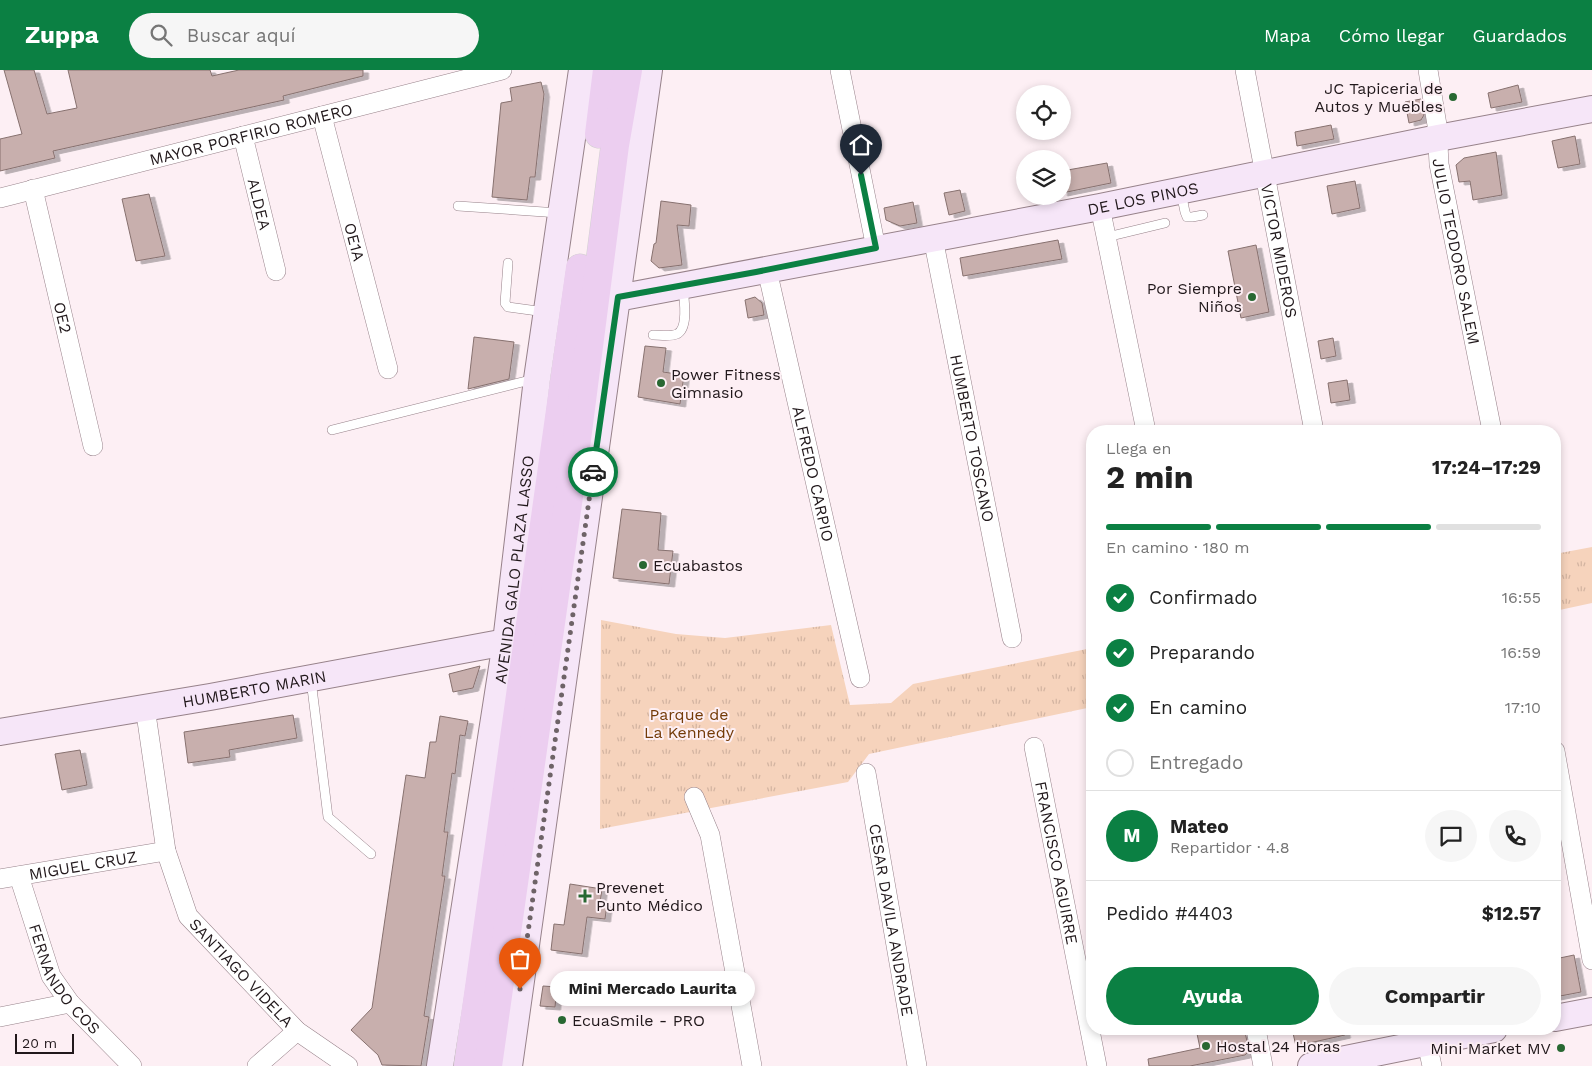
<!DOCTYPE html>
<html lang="es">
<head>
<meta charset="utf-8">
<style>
	:root { --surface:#fff; --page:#f6f6f6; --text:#222; --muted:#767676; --line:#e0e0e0; --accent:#0b8043 }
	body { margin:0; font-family:"Work Sans",sans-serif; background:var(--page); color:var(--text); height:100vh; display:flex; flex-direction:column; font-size:19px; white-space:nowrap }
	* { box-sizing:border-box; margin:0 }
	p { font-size:16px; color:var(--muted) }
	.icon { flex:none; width:28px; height:28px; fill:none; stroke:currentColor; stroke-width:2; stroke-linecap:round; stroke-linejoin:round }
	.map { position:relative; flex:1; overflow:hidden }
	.details { position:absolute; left:1086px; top:355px; width:475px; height:610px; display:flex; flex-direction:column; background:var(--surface); border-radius:20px; box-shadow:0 2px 8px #0003 }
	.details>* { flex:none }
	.tools { position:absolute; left:1016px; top:15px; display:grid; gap:10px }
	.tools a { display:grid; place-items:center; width:55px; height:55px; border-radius:50%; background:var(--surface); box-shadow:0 2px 8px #0003; font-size:25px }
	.scale { position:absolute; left:15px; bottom:12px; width:59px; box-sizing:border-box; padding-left:5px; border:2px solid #21181b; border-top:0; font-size:14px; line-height:18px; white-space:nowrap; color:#21181b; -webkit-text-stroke:4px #fdeff4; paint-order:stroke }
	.pin { position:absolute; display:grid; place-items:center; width:42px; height:42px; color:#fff; margin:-51px -21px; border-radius:50% 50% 50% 0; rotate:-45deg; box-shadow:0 0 5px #0007 }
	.pin .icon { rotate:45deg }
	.courier { position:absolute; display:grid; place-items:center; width:50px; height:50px; margin:-25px; border:4px solid #0b8043; border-radius:50%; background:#fff; color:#222; box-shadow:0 1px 6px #0007 }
	.bubble { position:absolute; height:35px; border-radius:18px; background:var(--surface); box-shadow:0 2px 8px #0003; font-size:16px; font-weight:700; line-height:35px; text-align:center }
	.overview em { font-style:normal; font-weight:700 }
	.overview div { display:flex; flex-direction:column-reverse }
	.overview { display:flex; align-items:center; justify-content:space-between; height:85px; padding:0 20px }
	h1 { font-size:32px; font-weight:700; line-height:38px }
	.bar { display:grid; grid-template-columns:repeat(4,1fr); gap:8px 5px; align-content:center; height:60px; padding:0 20px }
	.bar i { height:6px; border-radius:4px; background:var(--line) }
	.bar .current { background:var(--accent) }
	.bar p { grid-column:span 4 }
	.line { display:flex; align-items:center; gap:12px; padding:0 20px; border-top:1px solid var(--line) }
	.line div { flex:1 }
	.round { display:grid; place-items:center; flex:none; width:52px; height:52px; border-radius:26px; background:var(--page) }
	ol { padding:0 20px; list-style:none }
	li { display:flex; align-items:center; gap:15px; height:55px }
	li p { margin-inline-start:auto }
	li .icon { padding:5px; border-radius:50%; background:var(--accent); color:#fff; stroke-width:4 }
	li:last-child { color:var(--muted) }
	li i { width:28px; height:28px; border:2px solid var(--line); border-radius:50% }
	.primary-button { display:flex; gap:10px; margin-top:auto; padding:10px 20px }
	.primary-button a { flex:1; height:58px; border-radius:30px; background:var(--accent); color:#fff; font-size:20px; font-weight:700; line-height:58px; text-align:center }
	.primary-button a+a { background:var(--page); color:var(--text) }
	header { display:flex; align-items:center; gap:30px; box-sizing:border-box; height:70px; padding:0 25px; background:var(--accent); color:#fff }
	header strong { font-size:24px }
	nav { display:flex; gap:28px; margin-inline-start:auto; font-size:18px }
	.search { width:350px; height:45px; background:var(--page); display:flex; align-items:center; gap:12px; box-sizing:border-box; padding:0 18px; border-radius:28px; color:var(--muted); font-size:19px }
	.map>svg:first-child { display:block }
</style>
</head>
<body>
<header>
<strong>Zuppa</strong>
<div class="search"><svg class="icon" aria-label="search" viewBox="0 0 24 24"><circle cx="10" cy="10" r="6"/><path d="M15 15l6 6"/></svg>Buscar aquí</div>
<nav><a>Mapa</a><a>Cómo llegar</a><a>Guardados</a></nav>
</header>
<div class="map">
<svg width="1592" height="996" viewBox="0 0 1592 996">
	<defs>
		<pattern id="park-tufts" width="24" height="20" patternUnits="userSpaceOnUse" patternTransform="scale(1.25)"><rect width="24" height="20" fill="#f6d3bc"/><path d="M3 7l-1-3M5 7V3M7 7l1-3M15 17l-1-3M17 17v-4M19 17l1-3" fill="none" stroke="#d3b4a1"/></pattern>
		<filter id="shadow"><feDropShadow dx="5.5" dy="3" stdDeviation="0" flood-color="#0004"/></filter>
	</defs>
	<rect width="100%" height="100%" fill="#fdeff4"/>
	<g fill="url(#park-tufts)">
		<path d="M1592,477V533L1555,541V484Z"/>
		<path d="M601,550L676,564L725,568L831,555L850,635L891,633L913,614L1092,578V637L869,684L848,712L600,759Z"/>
	</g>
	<g fill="#c8afad" stroke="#87716f" filter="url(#shadow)">
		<path d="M4,0H34L47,44L77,38L68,0H210L212,6L239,0H363V6L283,26L284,30L53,81L55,88L0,101V69L22,64Z"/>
		<path d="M541,12L544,24L535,107H530L527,130L492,127L501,33L512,31L510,18Z"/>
		<path d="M1518,15L1522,32L1491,38L1488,23Z"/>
		<path d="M1421,29L1424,45L1421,50L1409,53L1405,32Z"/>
		<path d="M1331,55L1334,69L1297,76L1295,62Z"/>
		<path d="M1575,66L1580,94L1558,98L1552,71Z"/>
		<path d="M1496,82L1502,125L1473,130L1470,111L1459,112L1456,95L1464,88Z"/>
		<path d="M1107,93L1111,113L1062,123V101Z"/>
		<path d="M1355,111L1360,138L1332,144L1327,116Z"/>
		<path d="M960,120L965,141L949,145L944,123Z"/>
		<path d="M149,124L165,186L136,191L122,129Z"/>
		<path d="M661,131L691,135L689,156L677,155L682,195L659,198L651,191L654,174L656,173Z"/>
		<path d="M913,132L917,153L900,156L886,150L884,138Z"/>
		<path d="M1058,170L1062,189L963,206L960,188Z"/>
		<path d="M1256,175L1269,242L1241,248L1228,181Z"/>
		<path d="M755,227L762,233L764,245L748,248L745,230Z"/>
		<path d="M474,267L514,272L509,309L468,319Z"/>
		<path d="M1333,268L1336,286L1321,289L1318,271Z"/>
		<path d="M645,276L666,278L663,302L684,305L680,334L638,327Z"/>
		<path d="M1347,310L1350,330L1331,333L1328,313Z"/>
		<path d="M622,439L661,443L658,480L673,481L669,514L613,508Z"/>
		<path d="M480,596L473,618L453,622L449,604Z"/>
		<path d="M293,645L297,668L229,680L230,687L188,693L184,662Z"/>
		<path d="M440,646L468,651L465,666L460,665L455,704L452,703L444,762H448L442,806H445L424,946L429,947L421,996L382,995L378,985L351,960L372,938L406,705L425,708L430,672H436Z"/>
		<path d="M80,680L87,715L62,720L55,684Z"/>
		<path d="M570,814L602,819L600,833L607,834L605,849L587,847L582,884L551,880L554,854L564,855Z"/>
		<path d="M1574,885L1581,922L1555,927V889Z"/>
		<path d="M543,916L557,917L555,937L540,936Z"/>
		<path d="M1196,959H1235L1236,964L1245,962L1249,981L1245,985L1190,996H1149L1148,989L1200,978Z"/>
		<path d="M1292,959H1344L1345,965L1296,976Z"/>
	</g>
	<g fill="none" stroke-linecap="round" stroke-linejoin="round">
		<defs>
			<g id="lane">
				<path d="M1181,122L1185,142L1187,147H1192L1203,145"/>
				<path d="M458,136L559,143"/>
				<path d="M1107,167L1165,153"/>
				<path d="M508,193L505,233L508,237L545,242"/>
				<path d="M653,265C660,265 670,267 677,264C689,258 684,229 683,218"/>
				<path d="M332,360L534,309"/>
				<path d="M311,610L328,747L371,784"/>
			</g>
			<g id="street">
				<path d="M840,0L876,178"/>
				<path id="s1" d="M1245,0L1314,361"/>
				<path id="s2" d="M1428,0L1437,55L1439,94L1492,361"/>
				<path id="s3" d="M322,46L388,299"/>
				<path id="s4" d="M243,66L276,201"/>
				<path id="s5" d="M33,119L93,376"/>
				<path id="s6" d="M0,128L502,0"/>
				<path d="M1100,137L1146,361"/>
				<path id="s7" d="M933,168L1012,568"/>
				<path id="s8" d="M767,200L860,608"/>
				<path id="s9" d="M145,637L166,781L188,846L297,961L348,996"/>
				<path id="s10" d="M1034,677L1097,996"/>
				<path d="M1555,681L1592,890"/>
				<path id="s11" d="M866,703L917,996"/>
				<path d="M694,727L710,765L752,996"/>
				<path id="s12" d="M19,806L51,906L70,933L132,996"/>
				<path id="s13" d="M0,809L166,781"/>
				<path d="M0,947L70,933"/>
				<path d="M1256,959L1263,996"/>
				<path d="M1424,959L1432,996"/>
				<path d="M257,996L297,961"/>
			</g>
			<g id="secondary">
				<path id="s14" d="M575,236L1100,137L1438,68L1592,39"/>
				<path id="s15" d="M0,662L210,627L506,572"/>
				<path d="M1555,948L1592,941"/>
				<path id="s16" d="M440,996L506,572L537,309L582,0"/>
				<path d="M509,996L649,0"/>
				<path d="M1311,996L1494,959"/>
			</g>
			<g id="primary">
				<path d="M599,64L607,0"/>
				<path d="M468,996L580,198"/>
				<path d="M488,996L576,377L615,75L628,0"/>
			</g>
		</defs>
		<use href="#lane" stroke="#97828a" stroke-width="10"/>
		<use href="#street" stroke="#97828a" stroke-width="20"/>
		<use href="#secondary" stroke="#97828a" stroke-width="28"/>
		<use href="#primary" stroke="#d3d1d1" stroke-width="29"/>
		<use href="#lane" stroke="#fff" stroke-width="9"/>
		<use href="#street" stroke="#fff" stroke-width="19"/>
		<use href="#secondary" stroke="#f6e6f8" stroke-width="26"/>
		<use href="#primary" stroke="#eccef0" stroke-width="28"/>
	</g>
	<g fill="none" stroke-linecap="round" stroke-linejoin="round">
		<path stroke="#6e6367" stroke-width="5" stroke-dasharray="0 9" d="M520,919L593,402"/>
		<path stroke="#0b8043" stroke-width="6" d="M593,402L618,227L756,202L876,178L861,105"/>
	</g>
	<g fill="#286832" stroke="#fdeff4" stroke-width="2">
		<circle cx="1453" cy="27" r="5"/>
		<circle cx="1252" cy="227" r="5"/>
		<circle cx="661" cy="313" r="5"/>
		<circle cx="643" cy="495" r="5"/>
		<path d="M582.5 818.5h5v5h5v5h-5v5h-5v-5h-5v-5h5z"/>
		<circle cx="562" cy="950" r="5"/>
		<circle cx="1206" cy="976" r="5"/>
		<circle cx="1561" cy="978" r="5"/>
	</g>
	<g text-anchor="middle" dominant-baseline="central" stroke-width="4" stroke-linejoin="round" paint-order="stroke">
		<g font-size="16" fill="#21181b" stroke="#fdeff4" text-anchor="start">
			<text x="1443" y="18" text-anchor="end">JC Tapiceria de<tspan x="1443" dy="18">Autos y Muebles</tspan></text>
			<text x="1242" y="218" text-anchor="end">Por Siempre<tspan x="1242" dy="18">Niños</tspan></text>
			<text x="671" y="304">Power Fitness<tspan x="671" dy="18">Gimnasio</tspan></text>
			<text x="653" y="495">Ecuabastos</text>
			<text x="596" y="817">Prevenet<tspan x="596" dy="18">Punto Médico</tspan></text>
			<text x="572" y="950">EcuaSmile - PRO</text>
			<text x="1216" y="976">Hostal 24 Horas</text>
			<text x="1551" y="978" text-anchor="end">Mini Market MV</text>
		</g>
		<g font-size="16" fill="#21181b" stroke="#fdeff4">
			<text stroke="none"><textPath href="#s6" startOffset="259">MAYOR PORFIRIO ROMERO</textPath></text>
			<text stroke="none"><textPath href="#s14" startOffset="578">DE LOS PINOS</textPath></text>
			<text stroke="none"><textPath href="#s4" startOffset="70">ALDEA</textPath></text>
			<text stroke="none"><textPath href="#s3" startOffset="130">OE1A</textPath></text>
			<text stroke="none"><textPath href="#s1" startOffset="184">VICTOR MIDEROS</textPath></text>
			<text stroke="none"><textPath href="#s2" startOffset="184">JULIO TEODORO SALEM</textPath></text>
			<text stroke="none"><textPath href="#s5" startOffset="132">OE2</textPath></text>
			<text stroke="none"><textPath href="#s7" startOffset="204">HUMBERTO TOSCANO</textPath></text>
			<text stroke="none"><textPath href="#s8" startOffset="209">ALFREDO CARPIO</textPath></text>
			<text stroke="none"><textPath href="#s16" startOffset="502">AVENIDA GALO PLAZA LASSO</textPath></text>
			<text stroke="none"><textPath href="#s15" startOffset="258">HUMBERTO MARIN</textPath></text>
			<text stroke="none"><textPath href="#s10" startOffset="118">FRANCISCO AGUIRRE</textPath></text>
			<text stroke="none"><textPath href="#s13" startOffset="84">MIGUEL CRUZ</textPath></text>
			<text stroke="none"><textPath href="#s11" startOffset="149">CESAR DAVILA ANDRADE</textPath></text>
			<text stroke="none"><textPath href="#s9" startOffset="292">SANTIAGO VIDELA</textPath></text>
			<text stroke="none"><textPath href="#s12" startOffset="114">FERNANDO COS</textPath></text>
		</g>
		<g font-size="16" fill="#743b08" stroke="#fdeff4">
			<text x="689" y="644">Parque de<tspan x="689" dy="18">La Kennedy</tspan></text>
		</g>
	</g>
</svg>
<div class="tools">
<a><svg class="icon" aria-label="locate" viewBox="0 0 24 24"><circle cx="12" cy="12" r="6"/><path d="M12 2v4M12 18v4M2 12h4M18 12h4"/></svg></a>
<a><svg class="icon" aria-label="layers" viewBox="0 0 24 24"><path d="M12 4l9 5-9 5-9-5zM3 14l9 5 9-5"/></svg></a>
</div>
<div class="scale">20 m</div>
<div class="pin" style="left:520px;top:919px;background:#ea580c"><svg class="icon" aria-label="bag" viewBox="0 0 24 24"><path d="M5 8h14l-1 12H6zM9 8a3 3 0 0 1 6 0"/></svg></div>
<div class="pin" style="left:861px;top:105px;background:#1f2937"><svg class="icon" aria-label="home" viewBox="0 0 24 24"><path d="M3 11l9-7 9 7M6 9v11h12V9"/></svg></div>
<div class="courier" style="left:593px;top:402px"><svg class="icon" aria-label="car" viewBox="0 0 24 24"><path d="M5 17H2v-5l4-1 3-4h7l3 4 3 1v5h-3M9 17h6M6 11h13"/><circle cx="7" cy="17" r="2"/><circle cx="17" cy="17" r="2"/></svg></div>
<div class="bubble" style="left:550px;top:901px;width:205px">Mini Mercado Laurita</div>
<section class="details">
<div class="overview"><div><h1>2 min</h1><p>Llega en</p></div><em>17:24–17:29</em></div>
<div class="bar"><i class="current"></i><i class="current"></i><i class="current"></i><i></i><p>En camino · 180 m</p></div>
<ol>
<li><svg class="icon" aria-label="check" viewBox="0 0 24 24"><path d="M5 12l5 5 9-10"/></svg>Confirmado<p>16:55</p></li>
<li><svg class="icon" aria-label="check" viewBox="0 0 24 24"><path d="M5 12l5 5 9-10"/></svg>Preparando<p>16:59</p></li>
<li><svg class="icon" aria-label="check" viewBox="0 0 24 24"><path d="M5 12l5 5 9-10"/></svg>En camino<p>17:10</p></li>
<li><i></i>Entregado</li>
</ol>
<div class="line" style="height:90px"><b class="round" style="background:var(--accent);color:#fff">M</b><div><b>Mateo</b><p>Repartidor · 4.8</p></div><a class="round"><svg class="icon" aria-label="chat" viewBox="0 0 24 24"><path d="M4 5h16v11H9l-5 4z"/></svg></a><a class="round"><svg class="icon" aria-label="phone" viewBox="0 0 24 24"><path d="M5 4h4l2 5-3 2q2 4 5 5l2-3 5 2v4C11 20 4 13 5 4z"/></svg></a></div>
<div class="line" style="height:65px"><div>Pedido #4403</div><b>$12.57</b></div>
<div class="primary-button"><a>Ayuda</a><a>Compartir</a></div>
</section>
</div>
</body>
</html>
